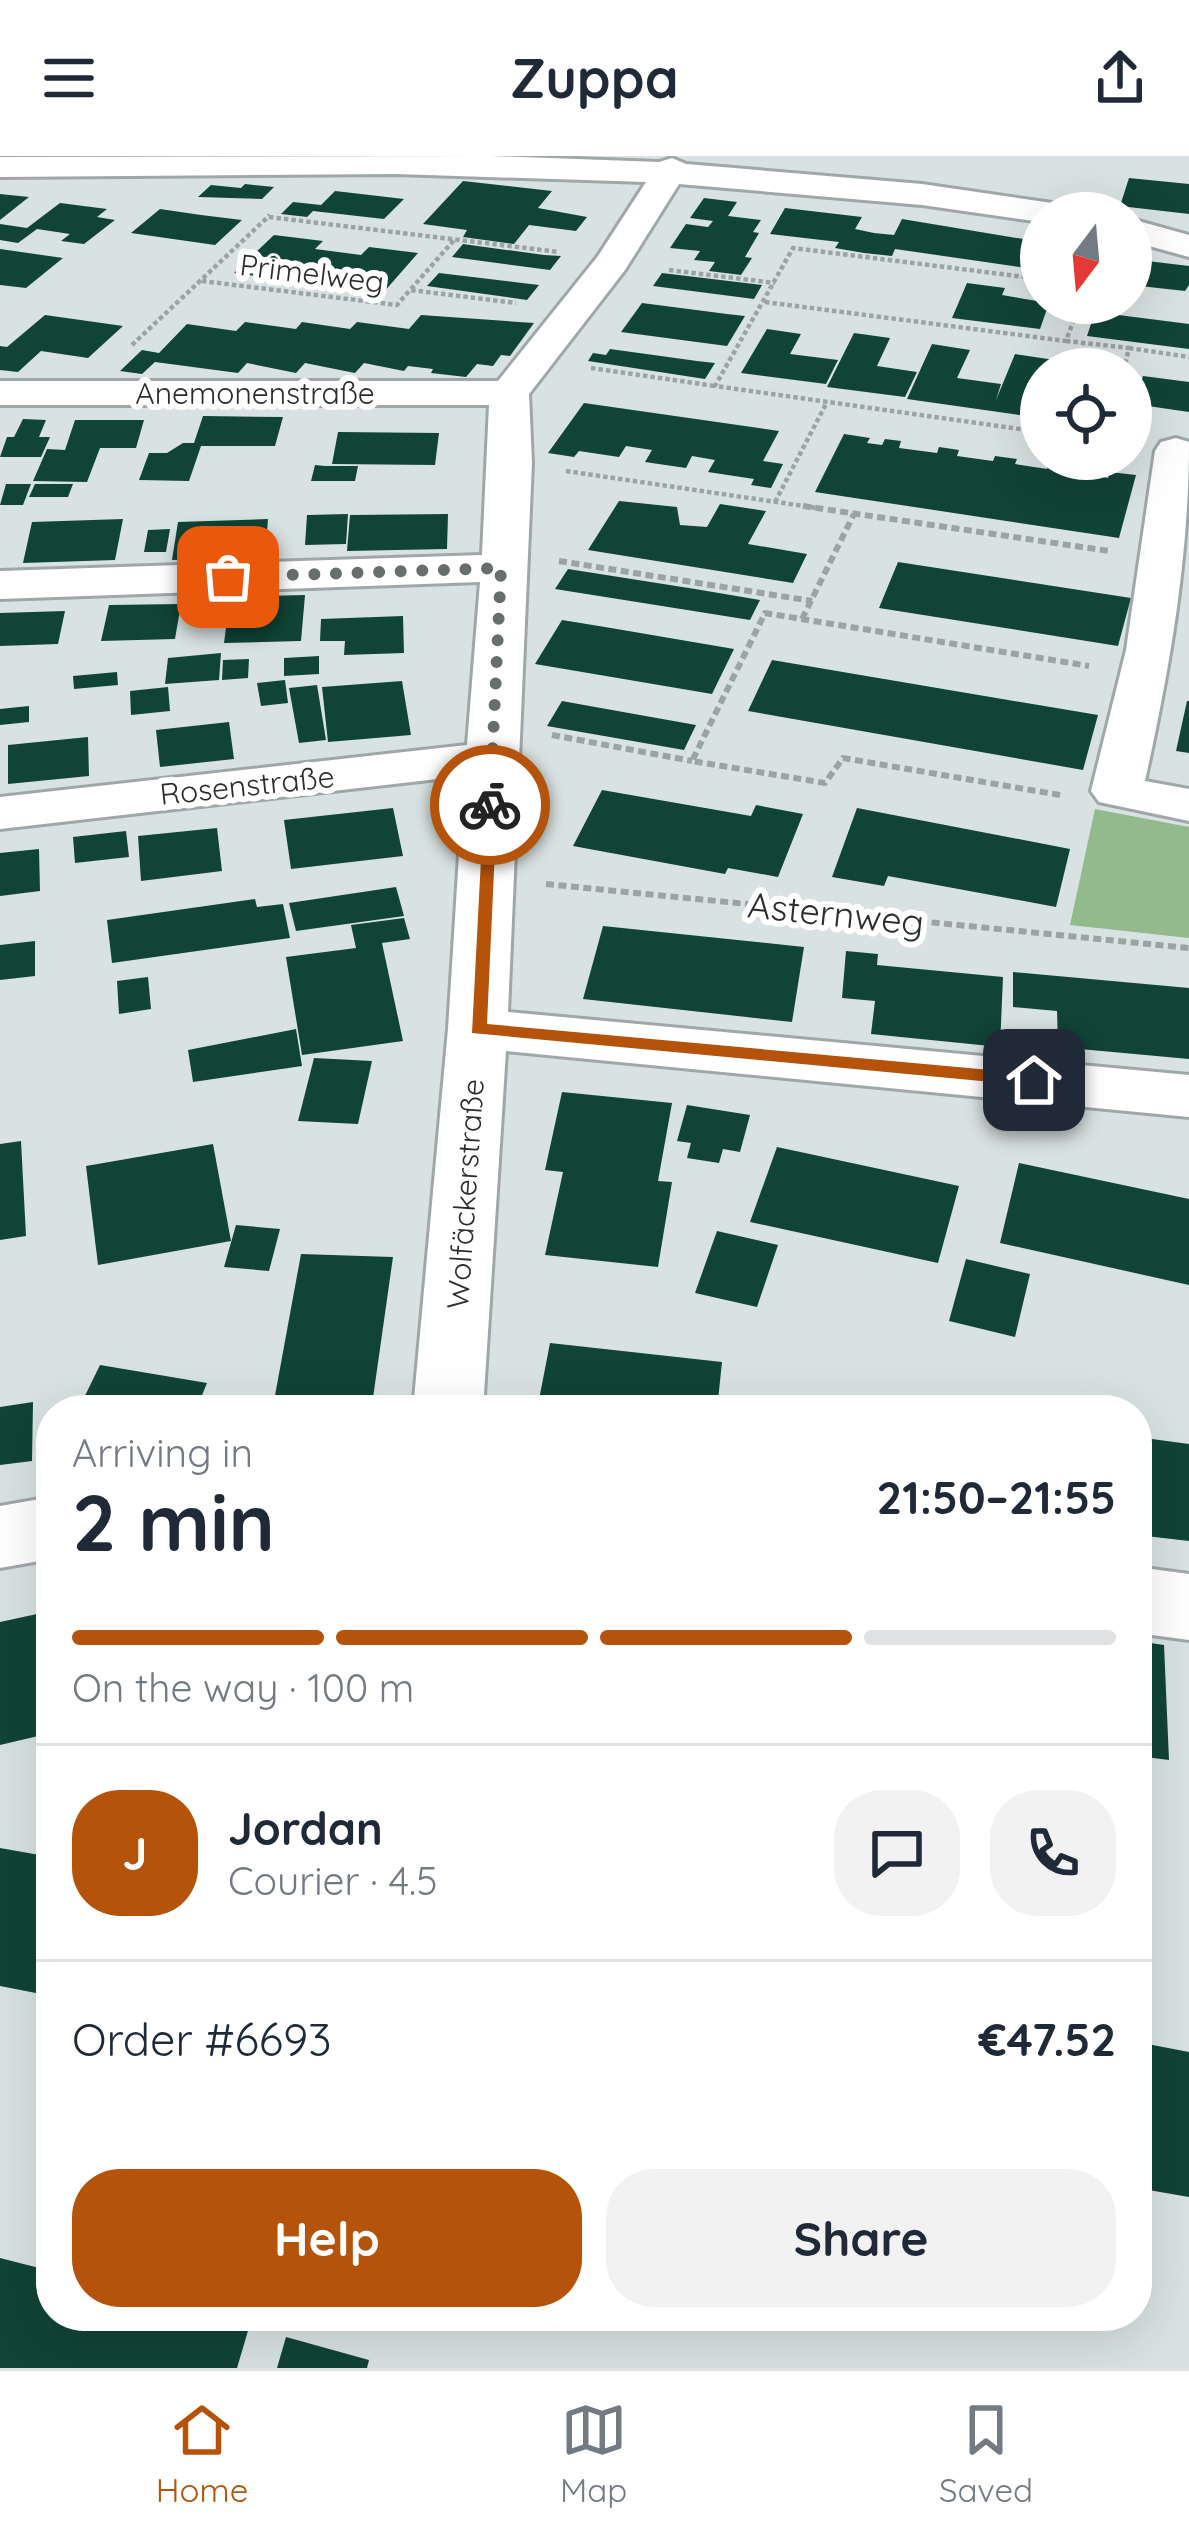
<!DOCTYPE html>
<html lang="en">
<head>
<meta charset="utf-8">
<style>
	:root { --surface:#fff; --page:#f2f2f3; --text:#1f2937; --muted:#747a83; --line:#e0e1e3; --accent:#b45309 }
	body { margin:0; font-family:Quicksand,sans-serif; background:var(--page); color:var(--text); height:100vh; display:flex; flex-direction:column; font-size:45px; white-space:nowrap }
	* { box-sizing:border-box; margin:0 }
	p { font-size:39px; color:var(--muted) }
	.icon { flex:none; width:66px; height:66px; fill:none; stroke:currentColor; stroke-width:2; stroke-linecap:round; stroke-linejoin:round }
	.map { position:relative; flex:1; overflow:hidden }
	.sheet { position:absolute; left:36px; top:1239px; width:1116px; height:936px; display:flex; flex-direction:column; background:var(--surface); border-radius:48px; box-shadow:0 12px 48px #0002 }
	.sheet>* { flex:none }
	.needle { width:78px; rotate:196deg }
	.tools { position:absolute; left:1020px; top:36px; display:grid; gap:24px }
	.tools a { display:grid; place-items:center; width:132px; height:132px; border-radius:50%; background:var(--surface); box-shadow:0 12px 48px #0002; font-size:60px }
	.pin { position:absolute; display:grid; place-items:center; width:102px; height:102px; color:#fff; margin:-51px; border-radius:24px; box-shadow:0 6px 18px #0006 }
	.courier { position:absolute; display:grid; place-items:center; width:120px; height:120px; margin:-60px; border:9px solid #b45309; border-radius:50%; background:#fff; color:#222; box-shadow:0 3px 15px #0007 }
	.headline em { font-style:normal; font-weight:700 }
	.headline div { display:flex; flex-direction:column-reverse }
	.headline { display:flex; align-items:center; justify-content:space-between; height:204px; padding:0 36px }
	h1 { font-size:78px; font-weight:700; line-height:90px }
	.bar { display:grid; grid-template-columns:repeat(4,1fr); gap:18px 12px; align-content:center; height:144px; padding:0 36px }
	.bar i { height:15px; border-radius:9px; background:var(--line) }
	.bar .on { background:var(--accent) }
	.bar p { grid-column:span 4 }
	.line { display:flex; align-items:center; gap:30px; padding:0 36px; border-top:3px solid var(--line) }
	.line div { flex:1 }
	.round { display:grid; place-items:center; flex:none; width:126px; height:126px; border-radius:48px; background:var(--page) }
	.cta { display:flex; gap:24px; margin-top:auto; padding:24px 36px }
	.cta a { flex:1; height:138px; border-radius:48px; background:var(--accent); color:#fff; font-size:48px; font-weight:700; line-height:138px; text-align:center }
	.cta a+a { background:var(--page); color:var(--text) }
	header { display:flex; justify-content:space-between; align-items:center; height:156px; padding:0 36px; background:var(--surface); font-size:54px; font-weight:700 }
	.dock { display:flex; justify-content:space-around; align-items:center; height:168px; border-top:3px solid var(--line); background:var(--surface); font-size:33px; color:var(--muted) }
	.dock a { display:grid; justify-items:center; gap:6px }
	.dock .on { color:var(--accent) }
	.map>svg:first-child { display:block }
</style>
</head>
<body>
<header><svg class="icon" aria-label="menu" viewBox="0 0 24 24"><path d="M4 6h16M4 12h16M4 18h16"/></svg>Zuppa<svg class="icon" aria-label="share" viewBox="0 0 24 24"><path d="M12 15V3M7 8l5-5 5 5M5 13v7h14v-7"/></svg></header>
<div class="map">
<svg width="1189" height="2212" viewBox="0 0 1189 2212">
	<rect width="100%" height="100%" fill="#d9e2e2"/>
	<path fill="#93ba8c" d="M1095,653L1189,671V782L1070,769Z"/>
	<g fill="#104436">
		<path d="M1129,22L1189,28V58L1120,50Z"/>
		<path d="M463,25L552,35L538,52L587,61L576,75L529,69L514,88L463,81L467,74L423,68Z"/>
		<path d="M245,28L274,31L262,43L198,41L211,29L241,32Z"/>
		<path d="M335,35L404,43L384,63L313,55L307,61L281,58L293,46L321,49Z"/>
		<path d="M0,38L29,41L0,64Z"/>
		<path d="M704,42L737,46L728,60L761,64L753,76L759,77L745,101L752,102L741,119L709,115L715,106L694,104L700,95L670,92L686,68L708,71L713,65L690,62Z"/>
		<path d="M60,47L107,53L97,61L115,64L84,88L61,85L70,78L37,73L18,87L0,84V68L27,72Z"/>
		<path d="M785,52L862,61L855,73L874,77L894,79L902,63L1041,86L1035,101H1041V114L895,93L892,100L864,97L835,92L839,86L770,78Z"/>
		<path d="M160,53L201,59L242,64L215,89L131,77Z"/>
		<path d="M274,79L323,85L315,93L361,99L369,91L418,97L383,137L234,117Z"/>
		<path d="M463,88L544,99L561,100L550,114L452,101Z"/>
		<path d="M0,93L63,102L26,132L0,129Z"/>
		<path d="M1131,103L1189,110V129L1185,135L1131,129Z"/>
		<path d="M439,117L522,127L539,129L527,144L427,130Z"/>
		<path d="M662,117L762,129L754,143L653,130Z"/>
		<path d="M967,127L1005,132L1002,139L1049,147L1040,173L952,162Z"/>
		<path d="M642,147L727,158L745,160L727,190L621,176Z"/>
		<path d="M1095,156L1189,168V193L1087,180Z"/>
		<path d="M45,159L123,170L88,202L41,195L18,216L0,214V190L7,191Z"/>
		<path d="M421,159L534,167L510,200L501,199L493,210L477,208L466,221L431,217L433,213L408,210L404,215L364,207L355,217L305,207L296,217L247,207L238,217L155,206L142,218L120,215L142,194L159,197L187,168L236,175L245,166L296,173L302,166L350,173L357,166L409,173Z"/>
		<path d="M767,173L801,178L790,198L838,204L826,228L741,217Z"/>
		<path d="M854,177L890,182L877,210L917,216L905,241L827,231Z"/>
		<path d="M932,188L970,194L957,222L1001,228L996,244L1015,198L1055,204L1051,213H1041V262L907,243Z"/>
		<path d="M610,193L697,205L715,207L705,223L588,205L593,197L606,199Z"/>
		<path d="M1143,220L1189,226V256L1134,248Z"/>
		<path d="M584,247L779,275L763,305L783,308L771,332L751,329L754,323L708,316L715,304L692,300L686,312L645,306L652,294L626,290L619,301L579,295L574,301L548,297Z"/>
		<path d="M203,260L283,261L275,290H201L189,325L139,324L149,297H167L183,287H194Z"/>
		<path d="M23,263L46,264L39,281H50L41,301H0L7,281H14Z"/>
		<path d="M75,264H144L136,292H100L87,326L33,325L47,293L65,294Z"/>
		<path d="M338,276L439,277L435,309L332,308Z"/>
		<path d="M844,278L870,282L867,287L882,289L885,283L901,285L899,292L937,297L939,291L959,294L957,300L993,305L995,300L1017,303L1015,308L1047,313L1049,308L1108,322L1110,316L1136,319L1119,382L815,336Z"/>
		<path d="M315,309L325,310H358L355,325H311Z"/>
		<path d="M6,328H31L23,349H0Z"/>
		<path d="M35,328H73L68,341H29Z"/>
		<path d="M619,345L677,351L680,369L707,371L720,348L766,355L748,388L807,398L793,427L588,394Z"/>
		<path d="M348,358L346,388L305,389L307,359Z"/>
		<path d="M448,358L447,393L347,395L350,359Z"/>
		<path d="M123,363L115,404L23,407L32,366Z"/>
		<path d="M268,363L265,401L172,404L178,366Z"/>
		<path d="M170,373L166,396H144L148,374Z"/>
		<path d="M898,406L1131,442L1118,490L879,452Z"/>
		<path d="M568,413L695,433L760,444L750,464L555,433Z"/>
		<path d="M305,439L301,485L224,487L230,441Z"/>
		<path d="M181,448L175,483L101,485L109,449Z"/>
		<path d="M65,455L58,488L0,490V457Z"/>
		<path d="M403,460L404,497L344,499L345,485H320L321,463Z"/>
		<path d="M562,464L605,471L734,493L712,538L535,508Z"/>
		<path d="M221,497L219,524L165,528L168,502Z"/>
		<path d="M319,500V518L284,520V502Z"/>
		<path d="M249,503L248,522L222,524L223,504Z"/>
		<path d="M772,504L1014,545L1098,559L1083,614L748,555Z"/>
		<path d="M117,516L118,529L74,533L73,520Z"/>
		<path d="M285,524L288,547L261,550L257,527Z"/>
		<path d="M402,525L411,579L328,586L322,531Z"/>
		<path d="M317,529L326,584L299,587L289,532Z"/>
		<path d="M168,531L170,555L131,559L130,535Z"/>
		<path d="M562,545L584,549L696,569L684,594L547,570Z"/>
		<path d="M1187,545H1189V597L1176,595Z"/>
		<path d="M29,550V566L0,569V553Z"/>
		<path d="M229,566L234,603L160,611L156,574Z"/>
		<path d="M88,581L89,620L8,628V589Z"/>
		<path d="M602,634L751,660L756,649L803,658L778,721L728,712L725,718L573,690Z"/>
		<path d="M393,652L403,700L291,713L284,664Z"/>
		<path d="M857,652L1070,693L1056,751L888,720L884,730L832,721Z"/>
		<path d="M217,672L222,715L141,725L138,680Z"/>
		<path d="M126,675L129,701L75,707L73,681Z"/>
		<path d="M39,693L40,735L0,740V697Z"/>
		<path d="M396,731L404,760L296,775L289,747Z"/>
		<path d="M255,743L257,751L283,748L290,782L112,807L107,764Z"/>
		<path d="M404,762L410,783L382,787L403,885L302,899L286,801L356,792L351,769Z"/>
		<path d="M603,770L804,791L792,866L583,843Z"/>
		<path d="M35,785V820L0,824V789Z"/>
		<path d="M846,795L878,798L877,809L1003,821L1000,891L871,878L875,845L842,842Z"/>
		<path d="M1013,816L1189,832V903L1058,891L1057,855L1013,851Z"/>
		<path d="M148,821L151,853L119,858L117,825Z"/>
		<path d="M296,873L302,910L193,926L188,894Z"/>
		<path d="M314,902L372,905L358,968L298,965Z"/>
		<path d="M562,936L672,947L658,1025L672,1026L658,1111L545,1099L563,1016L545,1014Z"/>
		<path d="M687,949L750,959L740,996L723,993L719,1007L687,1002L691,987L677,985Z"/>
		<path d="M21,985L26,1080L0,1084V988Z"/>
		<path d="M213,988L231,1085L98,1109L86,1010Z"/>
		<path d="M777,991L959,1030L938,1107L750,1066Z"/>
		<path d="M1019,1007L1189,1043V1129L1000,1087Z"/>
		<path d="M236,1069L280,1073L269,1115L224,1111Z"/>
		<path d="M717,1075L778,1089L757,1151L695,1137Z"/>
		<path d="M301,1098L393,1101L372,1249L274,1245Z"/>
		<path d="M966,1103L1030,1118L1015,1181L949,1165Z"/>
		<path d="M550,1187L722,1206L717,1254H537Z"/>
		<path d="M100,1209L207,1227L196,1254H78Z"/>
		<path d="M33,1246L32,1305L0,1309V1251Z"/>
		<path d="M1137,1281L1189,1288V1385L1137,1379Z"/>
		<path d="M51,1455V1577L0,1589V1466Z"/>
		<path d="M1137,1485L1164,1489L1169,1604L1137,1600Z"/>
		<path d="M0,1692L51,1701V1810L41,1838L0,1830Z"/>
		<path d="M1137,1886L1189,1896V2041L1137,2032Z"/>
		<path d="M0,2102L51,2115V2160H221L250,2168L237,2212H0Z"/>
		<path d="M286,2181L369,2204L367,2212H277Z"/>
	</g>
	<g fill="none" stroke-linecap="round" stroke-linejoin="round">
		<defs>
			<g id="minor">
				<path d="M491,0L659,6L672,2L686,8L922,28L1052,47L1064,50L1069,57H1041V66L922,49L679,28L625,114L529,238L532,307L508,856L1189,919V961L506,895L483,1254H413L448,873L464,620L0,673V641L467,589L480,426L0,443V415L482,399L489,249H0V225H498L598,100L646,26L396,18L0,21V1Z"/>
				<path d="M1131,63L1189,79V101L1131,85Z"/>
				<path d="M1176,282L1189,286C1189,402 1170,511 1145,625L1189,633V665L1099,646L1091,635L1126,494L1155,295L1161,286Z"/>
				<path d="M51,1341V1403L0,1412V1350Z"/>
				<path d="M1137,1411L1189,1418V1484L1137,1477Z"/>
			</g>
		</defs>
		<use href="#minor" stroke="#9fa7a8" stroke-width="6"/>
		<g stroke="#9ca3a3" stroke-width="4.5" stroke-dasharray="4.5 3" stroke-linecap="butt">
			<path d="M269,61L559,96"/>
			<path d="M669,114L775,127"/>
			<path d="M1041,123L793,92L715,230L1041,276"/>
			<path d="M202,125L397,149L410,134L516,147"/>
			<path d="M411,133L455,83"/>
			<path d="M765,146L1066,185L1080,147"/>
			<path d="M1066,185L1129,192L1124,213"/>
			<path d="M132,189L270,59"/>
			<path d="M1129,192L1189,201"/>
			<path d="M591,212L715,230"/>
			<path d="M566,315L824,353"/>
			<path d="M775,346L827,246"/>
		</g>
		<g stroke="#9ca3a3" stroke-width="6" stroke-dasharray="8 4.5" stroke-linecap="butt">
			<path d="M803,350L1109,395"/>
			<path d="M559,405L812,445"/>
			<path d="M802,463L854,358"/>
			<path d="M552,579L692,605"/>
			<path d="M1060,639L843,602L825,627L692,605L765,457L1089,510"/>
			<path d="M546,728L1189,792"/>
		</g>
		<use href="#minor" fill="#fff" fill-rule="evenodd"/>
	</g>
	<path fill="#b45309" d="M484,645L497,649L487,868L1034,918L1043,924L1034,930L472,877Z"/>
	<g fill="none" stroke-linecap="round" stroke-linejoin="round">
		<path stroke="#686d6d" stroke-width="12" stroke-dasharray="0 21.6" d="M228,421L501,412L490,649"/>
	</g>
	<g text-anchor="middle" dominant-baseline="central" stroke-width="12" stroke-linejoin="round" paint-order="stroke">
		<g font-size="30" fill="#2b2e2e" stroke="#fff">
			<text transform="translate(312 117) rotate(7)">Primelweg</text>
			<text x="255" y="237">Anemonenstraße</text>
			<text transform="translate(247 629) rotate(-6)">Rosenstraße</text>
			<text transform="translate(465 1038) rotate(-86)">Wolfäckerstraße</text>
		</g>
		<g font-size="36" fill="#2b2e2e" stroke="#fff">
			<text transform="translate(836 757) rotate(6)">Asternweg</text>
		</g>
	</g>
</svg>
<div class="tools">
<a><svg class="needle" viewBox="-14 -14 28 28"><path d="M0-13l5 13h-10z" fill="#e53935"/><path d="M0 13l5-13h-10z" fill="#747a83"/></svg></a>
<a><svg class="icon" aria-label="locate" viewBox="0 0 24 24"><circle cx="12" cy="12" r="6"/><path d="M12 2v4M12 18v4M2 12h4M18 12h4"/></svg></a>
</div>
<div class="pin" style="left:228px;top:421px;background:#ea580c"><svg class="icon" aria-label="bag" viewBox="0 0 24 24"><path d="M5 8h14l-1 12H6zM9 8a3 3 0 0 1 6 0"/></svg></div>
<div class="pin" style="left:1034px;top:924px;background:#1f2937"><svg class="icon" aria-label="home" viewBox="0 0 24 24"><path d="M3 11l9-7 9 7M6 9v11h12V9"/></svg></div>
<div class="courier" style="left:490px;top:649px"><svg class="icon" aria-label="bike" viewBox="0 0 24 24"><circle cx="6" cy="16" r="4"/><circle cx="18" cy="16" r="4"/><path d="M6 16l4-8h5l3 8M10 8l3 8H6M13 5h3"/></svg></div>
<section class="sheet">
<div class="headline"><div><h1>2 min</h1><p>Arriving in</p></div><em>21:50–21:55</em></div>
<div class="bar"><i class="on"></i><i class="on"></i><i class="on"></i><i></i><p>On the way · 100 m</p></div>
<div class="line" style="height:216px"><b class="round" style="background:var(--accent);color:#fff">J</b><div><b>Jordan</b><p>Courier · 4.5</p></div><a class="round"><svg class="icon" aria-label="chat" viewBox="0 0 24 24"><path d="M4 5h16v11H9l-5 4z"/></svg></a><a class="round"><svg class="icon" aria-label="phone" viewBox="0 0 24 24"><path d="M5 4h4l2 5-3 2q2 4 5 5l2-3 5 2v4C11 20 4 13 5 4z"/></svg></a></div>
<div class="line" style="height:156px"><div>Order #6693</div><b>€47.52</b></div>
<div class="cta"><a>Help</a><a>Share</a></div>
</section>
</div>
<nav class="dock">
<a class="on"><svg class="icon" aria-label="home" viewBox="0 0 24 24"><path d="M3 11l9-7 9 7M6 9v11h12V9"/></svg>Home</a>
<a><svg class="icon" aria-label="map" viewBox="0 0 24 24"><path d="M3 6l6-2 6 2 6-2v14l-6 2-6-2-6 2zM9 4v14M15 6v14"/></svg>Map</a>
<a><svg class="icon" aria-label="saved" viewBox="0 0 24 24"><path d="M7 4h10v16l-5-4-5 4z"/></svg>Saved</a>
</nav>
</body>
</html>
